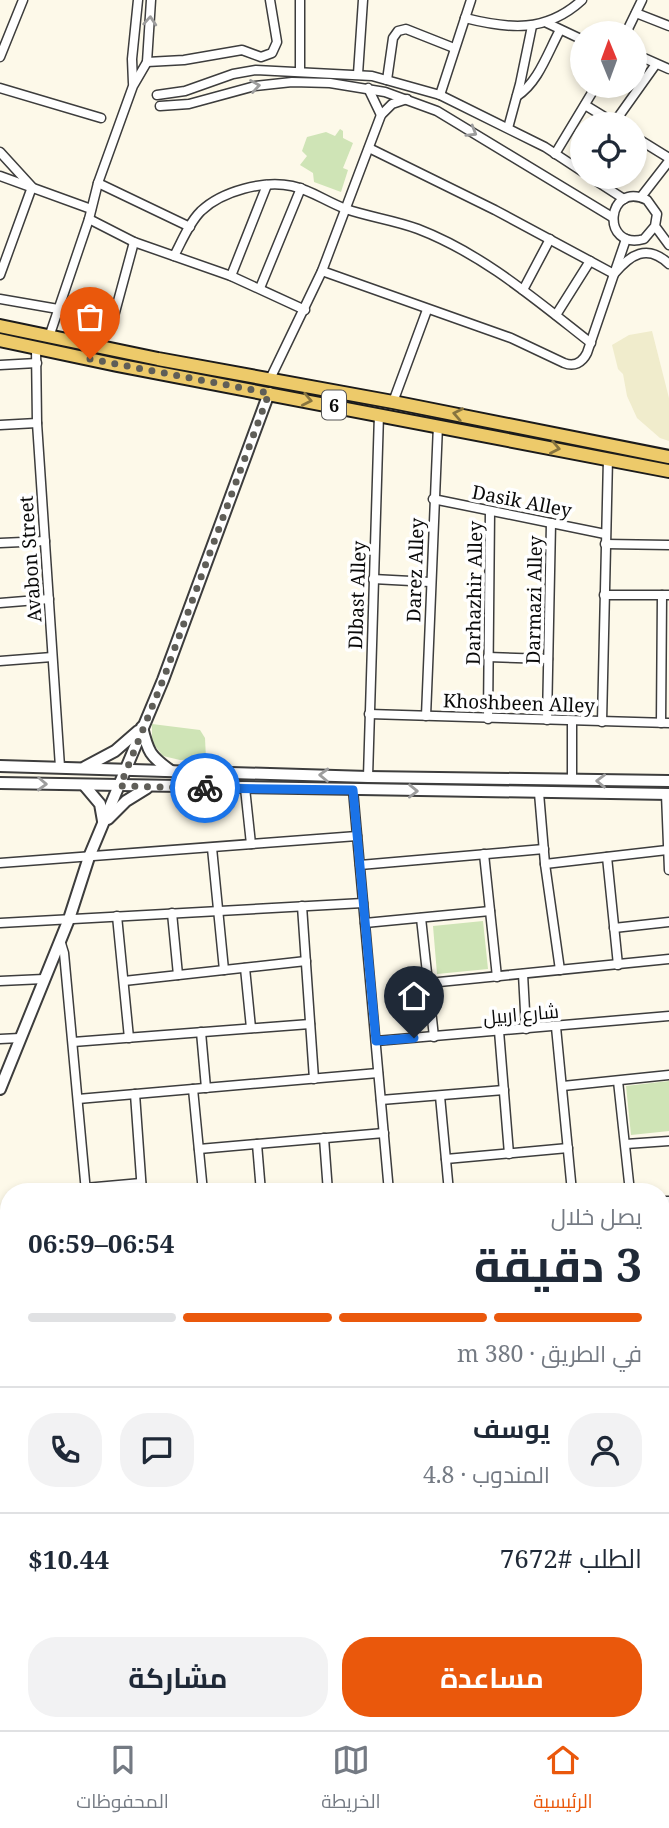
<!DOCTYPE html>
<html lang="ar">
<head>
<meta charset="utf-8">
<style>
	:root { --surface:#fff; --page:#f2f2f3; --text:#1f2937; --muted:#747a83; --line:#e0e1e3; --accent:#ea580c }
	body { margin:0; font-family:"Noto Serif",Cairo,serif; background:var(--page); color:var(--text); direction:rtl; height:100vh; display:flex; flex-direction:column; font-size:26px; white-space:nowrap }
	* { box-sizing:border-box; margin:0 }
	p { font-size:23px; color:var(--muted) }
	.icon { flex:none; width:38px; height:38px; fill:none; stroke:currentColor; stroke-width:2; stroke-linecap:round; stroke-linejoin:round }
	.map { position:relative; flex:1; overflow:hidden; direction:ltr }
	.sheet { position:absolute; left:0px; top:1183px; width:670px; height:548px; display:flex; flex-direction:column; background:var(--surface); border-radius:28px 28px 0 0; box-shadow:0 4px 10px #0003; direction:rtl }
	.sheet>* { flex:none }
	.needle { width:46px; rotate:359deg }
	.controls { position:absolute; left:570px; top:21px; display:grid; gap:14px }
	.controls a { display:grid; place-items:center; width:77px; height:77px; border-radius:50%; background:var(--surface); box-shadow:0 4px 10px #0003; font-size:35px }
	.pin { position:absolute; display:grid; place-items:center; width:60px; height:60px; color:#fff; margin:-72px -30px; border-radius:50% 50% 50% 0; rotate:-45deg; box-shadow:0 0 7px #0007 }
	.pin .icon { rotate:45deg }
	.courier { position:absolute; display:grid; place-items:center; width:70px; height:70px; margin:-35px; border:5px solid #1a73e8; border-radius:50%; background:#fff; color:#222; box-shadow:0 2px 9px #0007 }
	.overview em { font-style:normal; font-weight:700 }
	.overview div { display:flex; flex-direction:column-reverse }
	.overview { display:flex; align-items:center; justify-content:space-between; height:119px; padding:0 28px }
	h1 { font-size:46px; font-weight:700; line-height:52px }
	.bar { display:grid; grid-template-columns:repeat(4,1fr); gap:10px 7px; align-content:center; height:84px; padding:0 28px }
	.bar i { height:9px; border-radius:5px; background:var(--line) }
	.bar .current { background:var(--accent) }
	.bar p { grid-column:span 4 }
	.line { display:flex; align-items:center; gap:18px; padding:0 28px; border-top:2px solid var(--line) }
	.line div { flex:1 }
	.round { display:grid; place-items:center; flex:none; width:74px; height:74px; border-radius:28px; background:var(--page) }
	.action { display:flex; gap:14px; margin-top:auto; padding:14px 28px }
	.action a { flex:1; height:80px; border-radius:28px; background:var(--accent); color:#fff; font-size:28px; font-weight:700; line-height:80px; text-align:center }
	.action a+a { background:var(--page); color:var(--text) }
	.menu { display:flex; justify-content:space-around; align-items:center; height:98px; border-top:2px solid var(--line); background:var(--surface); font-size:19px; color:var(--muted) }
	.menu a { display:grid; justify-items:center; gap:4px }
	.menu .current { color:var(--accent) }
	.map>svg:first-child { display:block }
</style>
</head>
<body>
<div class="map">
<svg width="669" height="1730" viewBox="0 0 669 1730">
	<rect width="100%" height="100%" fill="#fdf9e9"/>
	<path fill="#f0eccc" d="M652,331L669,398V441L660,438L637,418L627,396L623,374L618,369L612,345L629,335Z"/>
	<g fill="#cfe4b6">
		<path d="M340,129L343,131V138L353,143L343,168L348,170L341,192L314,182L313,173L300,165L307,156L302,151L307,137L326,132L335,136Z"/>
		<path d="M152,724L200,730L205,738L206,759L180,760L163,756L152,742Z"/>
		<path d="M483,921L488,969L437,974L433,926Z"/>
		<path d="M669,1081V1131L631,1135L626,1086Z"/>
		<path d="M662,1681L669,1683V1714L662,1713Z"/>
		<path d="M277,1722H452L655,1730H473Z"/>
	</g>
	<path fill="#f5e6b9" d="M0,1523L9,1526V1558L0,1555Z"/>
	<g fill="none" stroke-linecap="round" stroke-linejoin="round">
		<defs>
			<g id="minor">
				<path d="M636,13L669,26"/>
				<path d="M465,18C509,29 546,33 582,0"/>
				<path d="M547,23L583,40"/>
				<path d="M626,33L642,0"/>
				<path d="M635,54L669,69"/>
				<path d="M0,57L23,0"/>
				<path d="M147,62L184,60L242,50L261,57L272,53L277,42L270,0"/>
				<path d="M300,71V0"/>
				<path d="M358,74L363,0"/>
				<path d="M387,80L393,38L398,31L406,29L454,48"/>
				<path d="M133,83L132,59L138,0"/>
				<path d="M0,88L101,118"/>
				<path d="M368,88L381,115"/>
				<path d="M157,95L185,91L233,74L256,70L372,76L440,95L545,147L583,172"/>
				<path d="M440,95L471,0"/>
				<path d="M517,96C538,83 548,52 560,30"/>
				<path d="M585,105L616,124"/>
				<path d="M160,106L189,104L255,86L292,82L330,83L385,92L437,111L612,217"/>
				<path d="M614,123L656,64"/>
				<path d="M508,128L520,84L532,26"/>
				<path d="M635,137L669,158"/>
				<path d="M369,148L495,210L614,274C630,255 647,243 669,264"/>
				<path d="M0,152L32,187L0,275"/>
				<path d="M555,154L596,86"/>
				<path d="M0,176L91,209"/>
				<path d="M590,177L624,199"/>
				<path d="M98,183L190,227"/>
				<path d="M641,197L669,161"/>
				<path d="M89,219L134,242L231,276L305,310"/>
				<path d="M655,226L644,239C600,251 606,180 647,200L657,214L655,226L669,245"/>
				<path d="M174,256C182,241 189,223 201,211C222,191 264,180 292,186C311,190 327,202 346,209C369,217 394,220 418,229C483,254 536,300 591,343"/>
				<path d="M322,271L511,338L564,363C574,367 582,363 587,353L626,239"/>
				<path d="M231,276L267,185"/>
				<path d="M260,288L301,188"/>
				<path d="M523,290L550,239"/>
				<path d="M0,299L58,309"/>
				<path d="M556,315L590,261"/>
				<path d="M114,316L134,242"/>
				<path d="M49,337L89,219L98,183L133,86L147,62L151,0"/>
				<path d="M36,348L37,423L60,767"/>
				<path d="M0,365L37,363"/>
				<path d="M270,379L322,271L381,115L392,104L407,99"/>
				<path d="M393,402L427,310"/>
				<path d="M0,425L37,423"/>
				<path d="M433,499L605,534"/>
				<path d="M0,543L45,541"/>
				<path d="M605,544L669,545"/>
				<path d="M373,579L430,582"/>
				<path d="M604,595H669"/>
				<path d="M0,603L49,599"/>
				<path d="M488,657L548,659"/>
				<path d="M0,661L52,657"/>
				<path d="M369,714L669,723"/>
				<path d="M426,716L438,425"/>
				<path d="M488,719L490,511"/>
				<path d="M547,720L551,523"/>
				<path d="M572,721V780"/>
				<path d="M602,722L608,458"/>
				<path d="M661,723L662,595"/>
				<path d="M368,777L379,414"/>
				<path d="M245,788L251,844"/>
				<path d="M353,790L389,1192"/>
				<path d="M539,793L545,864L560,970"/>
				<path d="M666,794L669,870"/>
				<path d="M212,848L224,970"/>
				<path d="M484,854L497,977"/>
				<path d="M607,857L618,965"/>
				<path d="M0,863L357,836"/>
				<path d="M545,864L667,850"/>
				<path d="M360,865L544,849"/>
				<path d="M302,906L314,1079"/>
				<path d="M172,913L178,975"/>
				<path d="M117,916L129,1038"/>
				<path d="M421,918L434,1037"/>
				<path d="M0,923L363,903"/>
				<path d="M365,923L490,911"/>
				<path d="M614,928L669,922"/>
				<path d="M60,940L64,953L86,1192"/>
				<path d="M245,968L251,1028"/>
				<path d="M523,974L526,1029"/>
				<path d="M0,981L44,979"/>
				<path d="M124,981L306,961"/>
				<path d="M429,983L669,959"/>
				<path d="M556,1027L572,1192"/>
				<path d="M499,1031L509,1154"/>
				<path d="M201,1032L206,1088"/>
				<path d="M0,1039L20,1038"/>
				<path d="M376,1041L669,1016"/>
				<path d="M73,1042L310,1024"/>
				<path d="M618,1081L630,1192"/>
				<path d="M563,1086L669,1075"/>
				<path d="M193,1089L203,1192"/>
				<path d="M135,1094L142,1192"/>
				<path d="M440,1096L449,1192"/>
				<path d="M78,1099L378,1073"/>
				<path d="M381,1100L504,1090"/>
				<path d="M324,1138L328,1192"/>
				<path d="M257,1144L261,1192"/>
				<path d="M626,1144L669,1141"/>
				<path d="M199,1149L384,1133"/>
				<path d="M446,1159L568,1148"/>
				<path d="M85,1188L141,1183"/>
				<path d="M662,1201H669"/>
				<path d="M0,1290L9,1293"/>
				<path d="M662,1296H669"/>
				<path d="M0,1392L9,1374"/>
				<path d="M662,1441L669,1440"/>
				<path d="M662,1448L669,1542"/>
				<path d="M0,1491L9,1494"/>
				<path d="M0,1561L9,1564"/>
				<path d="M662,1568H669"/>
				<path d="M662,1625H669"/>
				<path d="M662,1672L669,1675"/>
				<path d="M5,1691L9,1610"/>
				<path d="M44,1730L45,1722"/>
				<path d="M89,1730L90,1722"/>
				<path d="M151,1730V1722"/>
			</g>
			<g id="tertiary">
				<path d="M142,727C148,752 150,756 171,771"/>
				<path d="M0,766L368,777L669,781"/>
				<path d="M85,767L115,751L138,731"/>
				<path d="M0,783L669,794"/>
				<path d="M84,785L100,804L103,821"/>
				<path d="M108,819L126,801L147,788"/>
				<path d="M0,1089L69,919L89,857L163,680L269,393"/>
			</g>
			<g id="primary">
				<path d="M0,326L158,359L393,402L669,457"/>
				<path d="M0,340L117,365L669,471"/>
				<path d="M0,1691L9,1692"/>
				<path d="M0,1711H9"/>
				<path d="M662,1721H669"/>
				<path d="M211,1722L364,1730"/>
			</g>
		</defs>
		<use href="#minor" stroke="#3d3d3d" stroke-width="11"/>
		<use href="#tertiary" stroke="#3d3d3d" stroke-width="14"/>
		<use href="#primary" stroke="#1b1b1b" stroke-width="16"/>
		<use href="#minor" stroke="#fff" stroke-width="8"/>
		<use href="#tertiary" stroke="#fff" stroke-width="10"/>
		<use href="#primary" stroke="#edca6a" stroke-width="12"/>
	</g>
	<defs><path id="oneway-chevron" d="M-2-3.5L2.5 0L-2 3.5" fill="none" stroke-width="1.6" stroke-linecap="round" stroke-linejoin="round" transform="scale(1.75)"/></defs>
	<g stroke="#9d9d9d">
		<use href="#oneway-chevron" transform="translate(150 21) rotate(-86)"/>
		<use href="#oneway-chevron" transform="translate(255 86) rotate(-9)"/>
		<use href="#oneway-chevron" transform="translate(472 132) rotate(31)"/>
		<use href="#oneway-chevron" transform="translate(324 775) rotate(-178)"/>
		<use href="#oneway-chevron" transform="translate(601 781) rotate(-179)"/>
		<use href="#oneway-chevron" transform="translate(42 784) rotate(2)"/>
		<use href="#oneway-chevron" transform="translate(413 791) rotate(1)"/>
	</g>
	<g stroke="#87743f">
		<use href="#oneway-chevron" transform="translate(307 400) rotate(11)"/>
		<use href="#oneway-chevron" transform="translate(458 414) rotate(-169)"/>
		<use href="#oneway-chevron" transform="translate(555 448) rotate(11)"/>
	</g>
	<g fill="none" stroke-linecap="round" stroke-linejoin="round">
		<path stroke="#5f5e58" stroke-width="7" stroke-dasharray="0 12.6" d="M90,359L269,393L163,680L120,786L205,788"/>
		<path stroke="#1a73e8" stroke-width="9" d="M205,788L353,790L376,1041L414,1038"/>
	</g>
	<g text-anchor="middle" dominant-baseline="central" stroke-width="7" stroke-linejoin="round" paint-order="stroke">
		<rect fill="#fff" stroke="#545454" stroke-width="2" x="322" y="390.5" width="24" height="29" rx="5"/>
		<g font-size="18" font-weight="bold" fill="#0a0a0a">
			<text x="334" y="405">6</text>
		</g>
		<g font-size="19" fill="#0a0a0a" stroke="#fff">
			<text transform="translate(522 501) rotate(11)">Dasik Alley</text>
			<text transform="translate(30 559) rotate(-94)">Avabon Street</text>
			<text transform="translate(415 570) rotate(-88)">Darez Alley</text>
			<text transform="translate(474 593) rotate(-89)">Darhazhir Alley</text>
			<text transform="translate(357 595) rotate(-88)">Dlbast Alley</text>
			<text transform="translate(534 600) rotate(-89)">Darmazi Alley</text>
			<text transform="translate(519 703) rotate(2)">Khoshbeen Alley</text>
			<text transform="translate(521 1014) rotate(-5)">شارع اربيل</text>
		</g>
	</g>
</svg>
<div class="controls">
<a><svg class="needle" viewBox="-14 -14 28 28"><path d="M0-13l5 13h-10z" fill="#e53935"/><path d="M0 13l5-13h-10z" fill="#747a83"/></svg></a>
<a><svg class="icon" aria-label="locate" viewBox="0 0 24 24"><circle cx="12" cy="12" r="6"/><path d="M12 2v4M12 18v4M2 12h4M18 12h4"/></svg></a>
</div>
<div class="pin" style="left:90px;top:359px;background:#ea580c"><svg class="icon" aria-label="bag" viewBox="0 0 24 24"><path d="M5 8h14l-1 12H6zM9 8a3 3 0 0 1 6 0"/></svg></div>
<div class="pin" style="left:414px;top:1038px;background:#1f2937"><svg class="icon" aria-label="home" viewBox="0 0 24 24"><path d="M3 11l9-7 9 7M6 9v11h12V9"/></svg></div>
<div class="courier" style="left:205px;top:788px"><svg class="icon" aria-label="bike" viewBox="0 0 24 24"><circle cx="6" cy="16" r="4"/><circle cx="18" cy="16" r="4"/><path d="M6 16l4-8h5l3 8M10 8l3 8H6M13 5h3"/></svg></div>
<section class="sheet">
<div class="overview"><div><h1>3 دقيقة</h1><p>يصل خلال</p></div><em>06:54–06:59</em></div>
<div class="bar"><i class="current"></i><i class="current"></i><i class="current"></i><i></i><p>في الطريق · 380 m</p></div>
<div class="line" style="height:126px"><a class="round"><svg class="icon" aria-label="person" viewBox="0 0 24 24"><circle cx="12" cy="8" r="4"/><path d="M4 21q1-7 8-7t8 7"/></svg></a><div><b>يوسف</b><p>المندوب · 4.8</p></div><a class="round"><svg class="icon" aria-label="chat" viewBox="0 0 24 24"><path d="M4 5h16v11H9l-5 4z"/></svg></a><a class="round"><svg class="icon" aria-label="phone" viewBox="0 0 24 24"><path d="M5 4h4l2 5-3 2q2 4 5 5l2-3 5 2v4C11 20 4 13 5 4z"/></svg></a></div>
<div class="line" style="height:91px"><div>الطلب #7672</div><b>$10.44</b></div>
<div class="action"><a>مساعدة</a><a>مشاركة</a></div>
</section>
</div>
<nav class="menu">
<a class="current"><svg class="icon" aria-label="home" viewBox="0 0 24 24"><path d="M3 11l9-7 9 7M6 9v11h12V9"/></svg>الرئيسية</a>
<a><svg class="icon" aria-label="map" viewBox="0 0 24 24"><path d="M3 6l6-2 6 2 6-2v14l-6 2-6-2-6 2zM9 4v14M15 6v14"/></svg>الخريطة</a>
<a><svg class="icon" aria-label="saved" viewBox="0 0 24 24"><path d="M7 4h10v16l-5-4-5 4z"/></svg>المحفوظات</a>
</nav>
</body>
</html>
